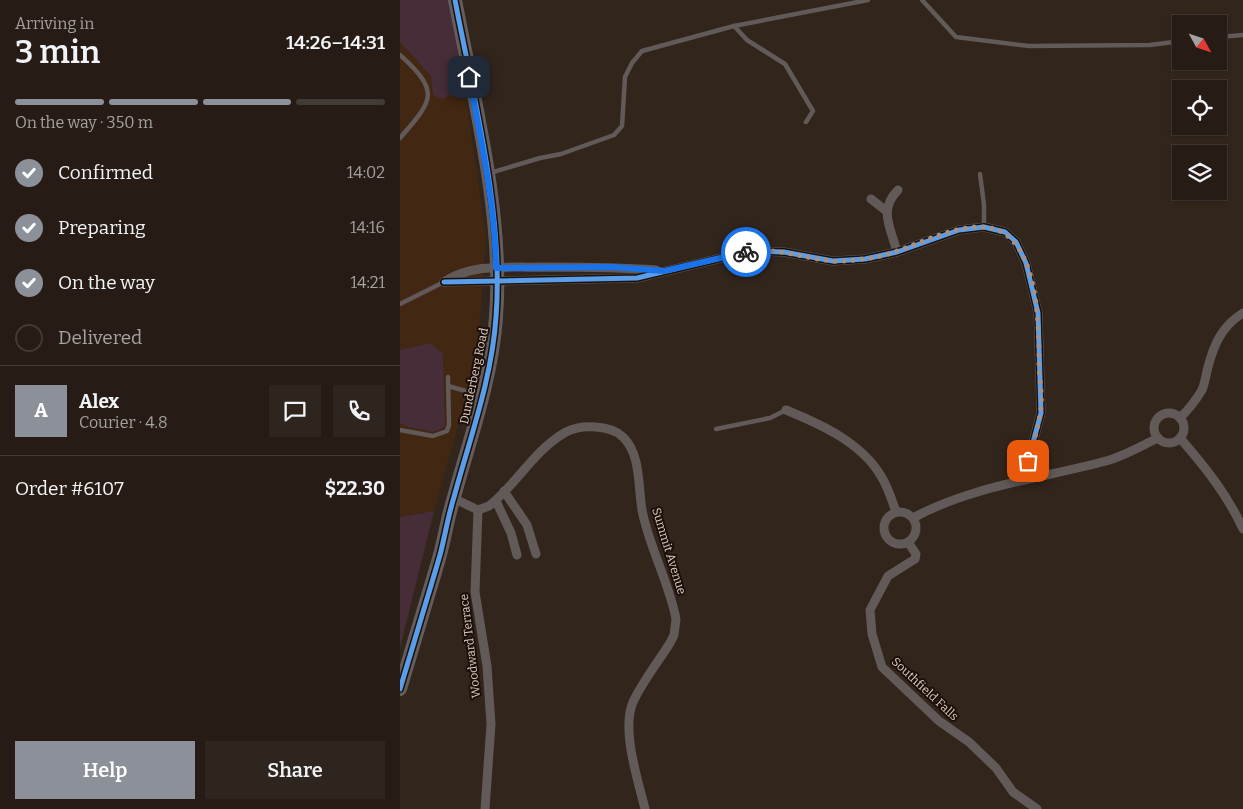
<!DOCTYPE html>
<html lang="en">
<head>
<meta charset="utf-8">
<style>
	:root { --surface:#261c15; --page:#2e251e; --text:#f1f3f6; --muted:#a4a1a0; --line:#423a34; --accent:#8c9099 }
	body { margin:0; font-family:Bitter,serif; background:var(--page); color:var(--text); height:100vh; display:flex; flex-direction:column; font-size:19px; white-space:nowrap }
	* { box-sizing:border-box; margin:0 }
	p { font-size:16px; color:var(--muted) }
	.icon { flex:none; width:28px; height:28px; fill:none; stroke:currentColor; stroke-width:2; stroke-linecap:round; stroke-linejoin:round }
	.map { position:relative; flex:1; overflow:hidden }
	.details { display:flex; flex-direction:column; background:var(--surface); width:400px }
	.details>* { flex:none }
	.needle { width:32px; rotate:130deg }
	.tools { position:absolute; left:772px; top:15px; display:grid; gap:10px }
	.tools a { display:grid; place-items:center; width:55px; height:55px; border-radius:0px; background:var(--surface); box-shadow:0 1px 4px #0004,0 0 0 1px var(--line); font-size:25px }
	.pin { position:absolute; display:grid; place-items:center; width:42px; height:42px; color:#fff; margin:-21px; border-radius:10px; box-shadow:0 2px 8px #0006 }
	.courier { position:absolute; display:grid; place-items:center; width:50px; height:50px; margin:-25px; border:4px solid #1a73e8; border-radius:50%; background:#fff; color:#222; box-shadow:0 1px 6px #0007 }
	.head em { font-style:normal; font-weight:600 }
	.head div { display:flex; flex-direction:column-reverse }
	.head { display:flex; align-items:center; justify-content:space-between; height:85px; padding:0 15px }
	h1 { font-size:32px; font-weight:600; line-height:38px }
	.bar { display:grid; grid-template-columns:repeat(4,1fr); gap:8px 5px; align-content:center; height:60px; padding:0 15px }
	.bar i { height:6px; border-radius:4px; background:var(--line) }
	.bar .current { background:var(--accent) }
	.bar p { grid-column:span 4 }
	.line { display:flex; align-items:center; gap:12px; padding:0 15px; border-top:1px solid var(--line) }
	.line div { flex:1 }
	.round { display:grid; place-items:center; flex:none; width:52px; height:52px; border-radius:0px; background:var(--page) }
	ol { padding:0 15px; list-style:none }
	li { display:flex; align-items:center; gap:15px; height:55px }
	li p { margin-inline-start:auto }
	li .icon { padding:5px; border-radius:50%; background:var(--accent); color:#fff; stroke-width:4 }
	li:last-child { color:var(--muted) }
	li i { width:28px; height:28px; border:2px solid var(--line); border-radius:50% }
	.button { display:flex; gap:10px; margin-top:auto; padding:10px 15px }
	.button a { flex:1; height:58px; border-radius:0px; background:var(--accent); color:#fff; font-size:20px; font-weight:600; line-height:58px; text-align:center }
	.button a+a { background:var(--page); color:var(--text) }
	main { display:flex; flex:1; min-height:0 }
	.map>svg:first-child { display:block }
</style>
</head>
<body>
<main>
<section class="details">
<div class="head"><div><h1>3 min</h1><p>Arriving in</p></div><em>14:26–14:31</em></div>
<div class="bar"><i class="current"></i><i class="current"></i><i class="current"></i><i></i><p>On the way · 350 m</p></div>
<ol>
<li><svg class="icon" aria-label="check" viewBox="0 0 24 24"><path d="M5 12l5 5 9-10"/></svg>Confirmed<p>14:02</p></li>
<li><svg class="icon" aria-label="check" viewBox="0 0 24 24"><path d="M5 12l5 5 9-10"/></svg>Preparing<p>14:16</p></li>
<li><svg class="icon" aria-label="check" viewBox="0 0 24 24"><path d="M5 12l5 5 9-10"/></svg>On the way<p>14:21</p></li>
<li><i></i>Delivered</li>
</ol>
<div class="line" style="height:90px"><b class="round" style="background:var(--accent);color:#fff">A</b><div><b>Alex</b><p>Courier · 4.8</p></div><a class="round"><svg class="icon" aria-label="chat" viewBox="0 0 24 24"><path d="M4 5h16v11H9l-5 4z"/></svg></a><a class="round"><svg class="icon" aria-label="phone" viewBox="0 0 24 24"><path d="M5 4h4l2 5-3 2q2 4 5 5l2-3 5 2v4C11 20 4 13 5 4z"/></svg></a></div>
<div class="line" style="height:65px"><div>Order #6107</div><b>$22.30</b></div>
<div class="button"><a>Help</a><a>Share</a></div>
</section>
<div class="map">
<svg width="843" height="809" viewBox="0 0 843 809">
	<rect width="100%" height="100%" fill="#32251c"/>
	<path fill="#422712" d="M0,0H52L86,235L77,359L34,511L0,517Z"/>
	<g fill="#472d37">
		<path d="M0,0H51L61,64L58,89L43,99L33,95L31,76L0,42Z"/>
		<path d="M31,343L43,354L45,427L33,432L5,426L0,423V350Z"/>
		<path d="M34,511L0,648V517Z"/>
	</g>
	<g fill="none" stroke-linecap="round" stroke-linejoin="round">
		<g stroke="#615a58" stroke-width="4.5">
			<path d="M522,0L556,37L629,46L750,45L781,41"/>
			<path d="M334,26L347,40L385,64L413,111L406,122"/>
			<path d="M819,37L843,35"/>
			<path d="M0,55C41,92 33,100 0,138"/>
			<path d="M90,173L140,158L161,154L214,135L222,126L225,77L232,63L242,51L334,26L468,0"/>
			<path d="M580,174L584,205V227"/>
			<path d="M0,304L44,282"/>
			<path d="M48,386L80,395"/>
			<path d="M316,429L370,418L386,410"/>
			<path d="M0,430L33,436L47,431L49,425L48,377"/>
		</g>
		<g stroke="#615a58" stroke-width="9">
			<path d="M471,199L485,210"/>
			<path d="M497,252C491,228 478,210 498,190"/>
			<path d="M44,282L237,278L351,251L384,252L433,261L465,259L497,252L559,230L584,227L605,232L616,242L626,263L638,313L641,413L628,461L632,478"/>
			<path d="M44,282C71,263 109,268 141,267C180,267 218,267 256,270"/>
			<path d="M386,410C420,424 461,442 481,476C488,487 492,500 496,512"/>
			<circle cx="769" cy="428" r="15"/>
			<path d="M780,418C789,409 796,400 802,390C805,383 806,374 808,367C814,344 822,326 843,313"/>
			<path d="M780,438C805,467 827,494 843,529"/>
			<path d="M104,491L127,525L136,554"/>
			<path d="M53,498L78,510L89,506C117,484 134,450 166,432C181,424 211,425 223,437C241,454 238,487 242,510C249,547 269,582 276,619L274,635L270,643C258,662 243,681 233,702C221,730 238,780 245,809"/>
			<path d="M96,501L111,533L117,555"/>
			<path d="M78,510L75,592L87,666L91,724L85,809"/>
			<circle cx="500" cy="528" r="16"/>
			<path d="M513,518C571,486 643,478 706,461C724,456 741,446 758,438"/>
			<path d="M508,542L516,554L515,559L488,576L470,610L472,634L482,667L539,721L569,742L596,768L613,792L637,809"/>
		</g>
		<path stroke="#655d5c" stroke-width="14" d="M0,689C13,645 27,600 40,555C45,536 48,516 54,497C70,438 92,378 96,317C104,215 74,100 55,0"/>
		<defs>
			<g id="cycleway">
				<path d="M44,282L237,278L351,251L384,252L433,261L465,259L497,252L559,230L584,227L605,232L616,242L626,263L638,313L641,413L628,461L632,478"/>
				<path d="M0,689C13,645 27,600 40,555C45,536 48,516 54,497C70,438 92,378 96,317C104,215 74,100 55,0"/>
			</g>
		</defs>
		<use href="#cycleway" stroke="#1b1009" stroke-width="8"/>
		<use href="#cycleway" stroke="#5a9eea" stroke-width="5"/>
	</g>
	<g fill="none" stroke-linecap="round" stroke-linejoin="round">
		<path stroke="#a29289" stroke-width="5" stroke-dasharray="0 9" d="M346,252C374,246 405,259 433,261C442,262 453,260 463,259C502,256 545,225 583,227C640,229 639,328 639,368C640,383 643,399 640,414C638,430 632,446 628,461"/>
		<path stroke="#1a73e8" stroke-width="6" d="M69,77C81,140 95,204 96,268L212,267L264,271L346,252"/>
	</g>
	<g text-anchor="middle" dominant-baseline="central" stroke-width="4" stroke-linejoin="round" paint-order="stroke">
		<g font-size="12" fill="#decdc3" stroke="#1b1009">
			<text transform="translate(74 376) rotate(-78)">Dunderberg Road</text>
			<text transform="translate(269 551) rotate(73)">Summit Avenue</text>
			<text transform="translate(70 646) rotate(-97)">Woodward Terrace</text>
			<text transform="translate(525 689) rotate(43)">Southfield Falls</text>
		</g>
	</g>
</svg>
<div class="tools">
<a><svg class="needle" viewBox="-14 -14 28 28"><path d="M0-13l5 13h-10z" fill="#e53935"/><path d="M0 13l5-13h-10z" fill="#a4a1a0"/></svg></a>
<a><svg class="icon" aria-label="locate" viewBox="0 0 24 24"><circle cx="12" cy="12" r="6"/><path d="M12 2v4M12 18v4M2 12h4M18 12h4"/></svg></a>
<a><svg class="icon" aria-label="layers" viewBox="0 0 24 24"><path d="M12 4l9 5-9 5-9-5zM3 14l9 5 9-5"/></svg></a>
</div>
<div class="pin" style="left:628px;top:461px;background:#ea580c"><svg class="icon" aria-label="bag" viewBox="0 0 24 24"><path d="M5 8h14l-1 12H6zM9 8a3 3 0 0 1 6 0"/></svg></div>
<div class="pin" style="left:69px;top:77px;background:#1f2937"><svg class="icon" aria-label="home" viewBox="0 0 24 24"><path d="M3 11l9-7 9 7M6 9v11h12V9"/></svg></div>
<div class="courier" style="left:346px;top:252px"><svg class="icon" aria-label="bike" viewBox="0 0 24 24"><circle cx="6" cy="16" r="4"/><circle cx="18" cy="16" r="4"/><path d="M6 16l4-8h5l3 8M10 8l3 8H6M13 5h3"/></svg></div>
</div>
</main>
</body>
</html>
